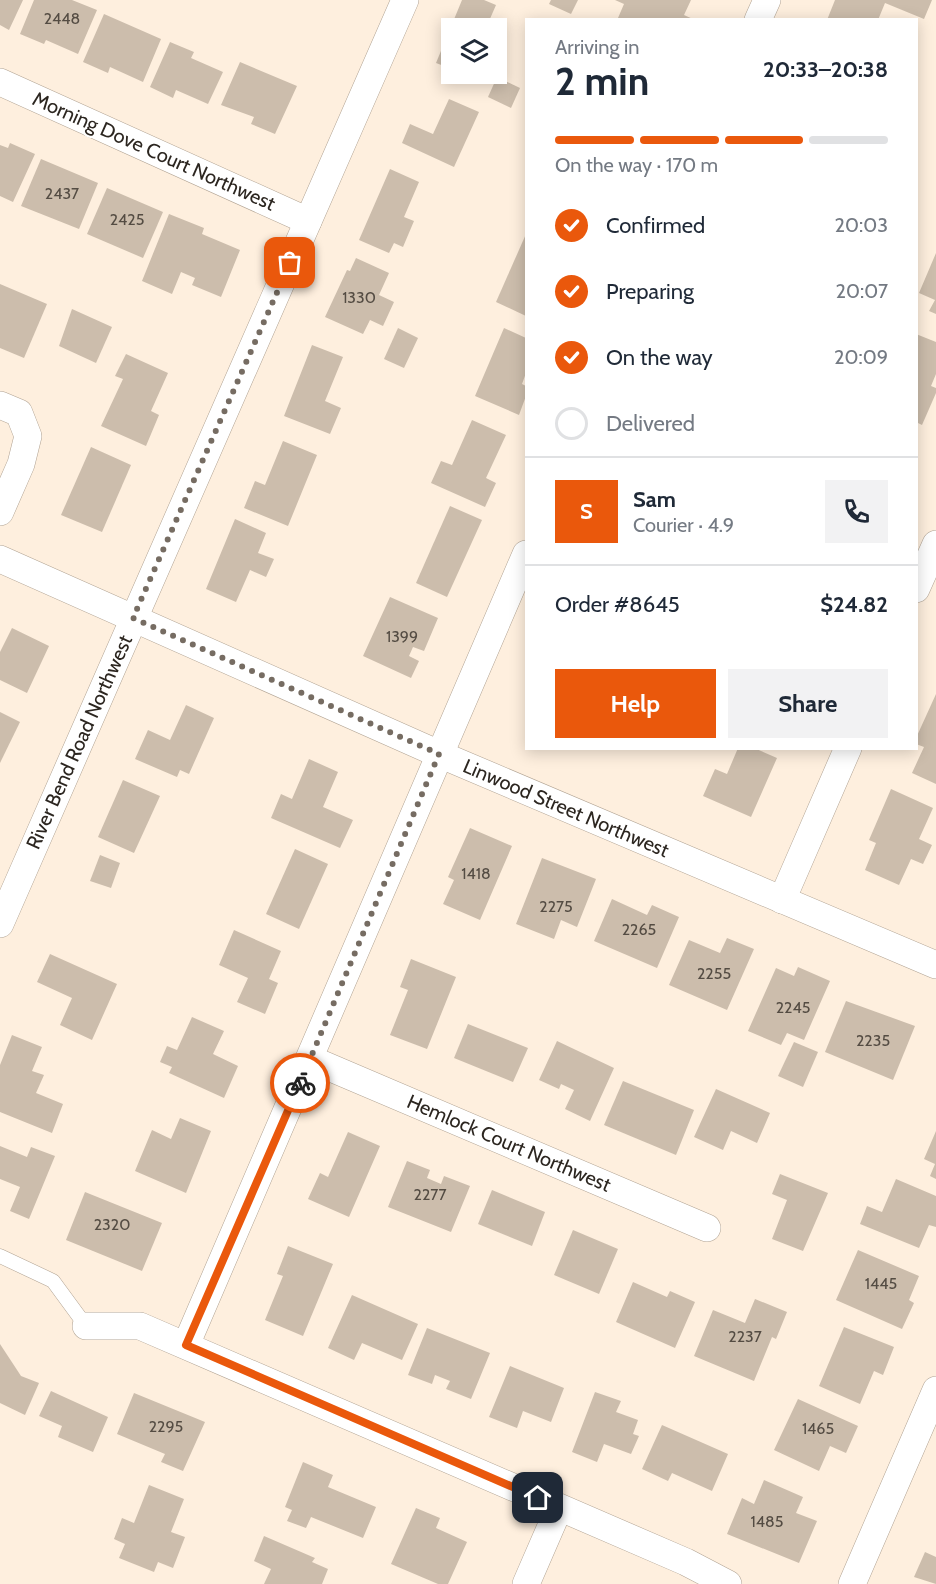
<!DOCTYPE html>
<html lang="en">
<head>
<meta charset="utf-8">
<style>
	:root { --surface:#fff; --page:#f2f2f3; --text:#1f2937; --muted:#747a83; --line:#e0e1e3; --accent:#ea580c }
	body { margin:0; font-family:Cabin,sans-serif; background:var(--page); color:var(--text); height:100vh; display:flex; flex-direction:column; font-size:22px; white-space:nowrap }
	* { box-sizing:border-box; margin:0 }
	p { font-size:20px; color:var(--muted) }
	.icon { flex:none; width:33px; height:33px; fill:none; stroke:currentColor; stroke-width:2; stroke-linecap:round; stroke-linejoin:round }
	.map { position:relative; flex:1; overflow:hidden }
	.side { position:absolute; left:525px; top:18px; width:393px; height:732px; display:flex; flex-direction:column; background:var(--surface); border-radius:0px; box-shadow:0 3px 15px #0003 }
	.side>* { flex:none }
	.tools { position:absolute; left:441px; top:18px; display:grid; gap:12px }
	.tools a { display:grid; place-items:center; width:66px; height:66px; border-radius:0px; background:var(--surface); box-shadow:0 3px 15px #0003; font-size:30px }
	.pin { position:absolute; display:grid; place-items:center; width:51px; height:51px; color:#fff; margin:-26px; border-radius:12px; box-shadow:0 3px 9px #0006 }
	.courier { position:absolute; display:grid; place-items:center; width:60px; height:60px; margin:-30px; border:4px solid #ea580c; border-radius:50%; background:#fff; color:#222; box-shadow:0 2px 8px #0007 }
	.summary em { font-style:normal; font-weight:700 }
	.summary div { display:flex; flex-direction:column-reverse }
	.summary { display:flex; align-items:center; justify-content:space-between; height:102px; padding:0 30px }
	h1 { font-size:39px; font-weight:700; line-height:45px }
	.bar { display:grid; grid-template-columns:repeat(4,1fr); gap:9px 6px; align-content:center; height:72px; padding:0 30px }
	.bar i { height:8px; border-radius:4px; background:var(--line) }
	.bar .current { background:var(--accent) }
	.bar p { grid-column:span 4 }
	.line { display:flex; align-items:center; gap:15px; padding:0 30px; border-top:2px solid var(--line) }
	.line div { flex:1 }
	.round { display:grid; place-items:center; flex:none; width:63px; height:63px; border-radius:0px; background:var(--page) }
	ol { padding:0 30px; list-style:none }
	li { display:flex; align-items:center; gap:18px; height:66px }
	li p { margin-inline-start:auto }
	li .icon { padding:6px; border-radius:50%; background:var(--accent); color:#fff; stroke-width:4 }
	li:last-child { color:var(--muted) }
	li i { width:33px; height:33px; border:3px solid var(--line); border-radius:50% }
	.action { display:flex; gap:12px; margin-top:auto; padding:12px 30px }
	.action a { flex:1; height:69px; border-radius:0px; background:var(--accent); color:#fff; font-size:24px; font-weight:700; line-height:69px; text-align:center }
	.action a+a { background:var(--page); color:var(--text) }
	.map>svg:first-child { display:block }
</style>
</head>
<body>
<div class="map">
<svg width="936" height="1584" viewBox="0 0 936 1584">
	<rect width="100%" height="100%" fill="#feefde"/>
	<g fill="#ccbdac">
		<path d="M0,0H23L9,30L0,25Z"/>
		<path d="M34,0H72L97,10L78,54L46,40L44,44L20,34Z"/>
		<path d="M462,0H484L496,5L486,28H452V69L436,63Z"/>
		<path d="M551,0H578L571,14L549,4Z"/>
		<path d="M615,0H691L684,15L695,20H620L618,18L624,4Z"/>
		<path d="M835,0H932L924,19L885,3L878,20H827Z"/>
		<path d="M104,14L161,39L143,82L110,67L108,73L83,62Z"/>
		<path d="M170,42L194,52L191,58L223,72L208,104L176,90L173,98L150,87Z"/>
		<path d="M240,62L297,86L275,134L251,124L254,117L221,105Z"/>
		<path d="M497,77L520,88L511,108L488,97Z"/>
		<path d="M449,99L479,112L454,167L402,143L410,124L433,134Z"/>
		<path d="M10,143L35,154L13,202L0,196V145L8,148Z"/>
		<path d="M41,159L98,183L79,229L21,206Z"/>
		<path d="M390,169L419,182L404,217L414,221L403,247L394,243L389,253L359,240Z"/>
		<path d="M107,188L163,212L143,258L87,234Z"/>
		<path d="M169,214L204,228L202,234L240,250L221,297L192,285L195,278L181,272L172,294L142,281Z"/>
		<path d="M526,234V316L496,302Z"/>
		<path d="M936,253V314L929,311L935,300L919,293Z"/>
		<path d="M356,258L389,273L379,295L394,302L383,326L370,320L363,334L325,317L347,270L350,271Z"/>
		<path d="M0,284L47,304L24,358L0,348Z"/>
		<path d="M72,309L112,327L96,363L59,346Z"/>
		<path d="M398,328L418,338L404,368L384,359Z"/>
		<path d="M504,328L526,338V373L522,384L526,386V396L519,415L475,396Z"/>
		<path d="M916,334L936,342V374L931,386L936,388V393L922,425L916,422Z"/>
		<path d="M312,345L343,357L325,401L341,408L330,434L284,416Z"/>
		<path d="M126,354L168,373L151,411L159,415L146,446L101,426L123,379L115,376Z"/>
		<path d="M472,420L506,435L486,478L496,483L485,507L431,483L441,461L452,465Z"/>
		<path d="M283,441L317,455L288,526L244,508L255,481L265,485Z"/>
		<path d="M91,447L131,465L102,532L61,515Z"/>
		<path d="M450,506L482,520L447,597L416,583Z"/>
		<path d="M235,519L266,533L258,553L274,559L266,577L250,570L236,602L206,589Z"/>
		<path d="M390,597L438,618L424,651L413,647L409,656L419,661L411,678L363,656Z"/>
		<path d="M12,628L49,646L27,693L0,680V652Z"/>
		<path d="M936,694V784L912,773L924,747L916,744V738Z"/>
		<path d="M186,705L214,718L189,774L180,770L177,777L135,759L148,730L170,740Z"/>
		<path d="M0,712L20,722L0,763Z"/>
		<path d="M738,748H754L777,758L751,817L703,796L715,769L727,774Z"/>
		<path d="M309,759L338,772L323,807L353,820L340,848L271,818L281,794L292,799Z"/>
		<path d="M123,780L160,796L134,853L98,837Z"/>
		<path d="M891,789L933,808L919,839L932,845L923,864L911,859L899,885L865,870L876,843L869,840Z"/>
		<path d="M470,828L512,846L480,920L443,904L454,880L448,877Z"/>
		<path d="M295,849L328,864L299,929L266,914Z"/>
		<path d="M100,855L120,863L111,888L90,881Z"/>
		<path d="M542,858L596,879L577,927L561,920L554,939L516,924Z"/>
		<path d="M612,899L647,915L652,905L679,917L657,968L594,941Z"/>
		<path d="M234,930L281,951L269,979L278,983L265,1014L237,1002L248,978L219,965Z"/>
		<path d="M727,938L754,949L727,1010L669,985L689,940L720,953Z"/>
		<path d="M50,954L117,984L92,1040L60,1025L72,998L37,982Z"/>
		<path d="M411,959L456,977L427,1049L390,1035L408,990L400,987Z"/>
		<path d="M798,967L830,981L804,1040L787,1033L781,1045L748,1031L776,968L794,976Z"/>
		<path d="M846,1001L915,1026L893,1080L825,1052Z"/>
		<path d="M192,1017L224,1031L213,1054L238,1066L224,1098L169,1073L172,1067L160,1062L167,1046L177,1050Z"/>
		<path d="M468,1024L528,1048L513,1082L454,1058Z"/>
		<path d="M12,1035L42,1047L32,1071L44,1075L36,1093L63,1104L52,1133L0,1112V1065Z"/>
		<path d="M557,1041L614,1068L590,1121L565,1109L574,1090L561,1084L559,1089L539,1080Z"/>
		<path d="M794,1042L818,1052L803,1087L778,1076Z"/>
		<path d="M623,1081L694,1110L676,1155L604,1125Z"/>
		<path d="M716,1089L770,1113L757,1143L731,1131L723,1150L694,1137Z"/>
		<path d="M180,1118L211,1131L186,1193L135,1171L152,1130L171,1139Z"/>
		<path d="M936,1131V1179L930,1176L935,1164L924,1159Z"/>
		<path d="M348,1132L380,1146L349,1217L308,1199L320,1173L328,1177Z"/>
		<path d="M0,1146L27,1157L31,1147L55,1156L29,1219L10,1211L20,1187L0,1179Z"/>
		<path d="M407,1161L430,1170L427,1178L441,1184L444,1176L470,1186L451,1232L388,1207Z"/>
		<path d="M780,1174L828,1193L803,1251L772,1239L787,1200L772,1194Z"/>
		<path d="M896,1179L936,1196V1227L929,1225L919,1248L860,1224L867,1206L882,1212Z"/>
		<path d="M492,1190L545,1212L532,1246L478,1224Z"/>
		<path d="M85,1192L162,1223L142,1271L66,1240Z"/>
		<path d="M573,1230L618,1249L599,1294L554,1275Z"/>
		<path d="M288,1246L333,1264L303,1336L265,1320L283,1276L277,1274Z"/>
		<path d="M858,1250L919,1276L909,1300L914,1303L902,1329L836,1300Z"/>
		<path d="M633,1282L667,1297L670,1291L695,1302L675,1348L616,1322Z"/>
		<path d="M352,1295L418,1324L402,1360L362,1343L354,1360L328,1348Z"/>
		<path d="M755,1299L787,1312L776,1339L772,1337L754,1381L694,1356L713,1310L745,1323Z"/>
		<path d="M844,1327L894,1347L883,1375L874,1371L860,1404L819,1386Z"/>
		<path d="M427,1328L490,1353L471,1399L446,1389L450,1381L435,1375L432,1384L408,1375Z"/>
		<path d="M0,1344L21,1376L39,1383L25,1415L0,1403Z"/>
		<path d="M510,1366L564,1388L551,1422L523,1411L517,1428L489,1417Z"/>
		<path d="M51,1391L108,1417L93,1452L58,1437L62,1426L39,1416Z"/>
		<path d="M595,1392L621,1401L616,1412L638,1420L633,1434L639,1436L631,1454L604,1444L597,1462L572,1452Z"/>
		<path d="M134,1393L205,1422L183,1471L161,1462L165,1454L117,1434Z"/>
		<path d="M798,1399L858,1426L846,1453L830,1446L819,1471L774,1450Z"/>
		<path d="M662,1425L728,1454L712,1491L672,1473L668,1481L642,1469Z"/>
		<path d="M303,1462L333,1475L328,1487L376,1507L363,1538L311,1517L306,1528L287,1521L292,1510L285,1507Z"/>
		<path d="M764,1480L803,1497L796,1513L817,1521L799,1563L727,1534L742,1498L754,1504Z"/>
		<path d="M149,1485L184,1499L171,1532L185,1537L173,1568L158,1562L154,1572L119,1558L125,1544L114,1539L122,1518L134,1523Z"/>
		<path d="M416,1508L440,1518L436,1528L467,1542L448,1584H438L391,1564Z"/>
		<path d="M264,1536L315,1558L312,1562L328,1569L322,1584H264L271,1569L254,1561Z"/>
		<path d="M925,1552L936,1557V1584L914,1577Z"/>
	</g>
	<g fill="none" stroke-linecap="round" stroke-linejoin="round">
		<defs>
			<path id="service" d="M0,1256L53,1281L86,1326"/>
			<g id="minor">
				<path d="M758,20L767,0"/>
				<path d="M0,82L308,221"/>
				<path d="M0,405L19,413L28,436L21,464L0,512"/>
				<path d="M0,559L439,754L936,965"/>
				<path d="M916,589L936,544"/>
				<path d="M782,900L848,748"/>
				<path d="M0,924L405,0"/>
				<path d="M310,1059L707,1228"/>
				<path d="M86,1326H140L686,1562L728,1584"/>
				<path d="M186,1345L526,554"/>
				<path d="M526,1584L559,1508"/>
				<path d="M852,1584L936,1390"/>
			</g>
		</defs>
		<use href="#service" stroke="#b1a393" stroke-width="15"/>
		<use href="#minor" stroke="#b1a393" stroke-width="28"/>
		<use href="#service" stroke="#fff" stroke-width="14"/>
		<use href="#minor" stroke="#fff" stroke-width="27"/>
	</g>
	<g fill="none" stroke-linecap="round" stroke-linejoin="round">
		<path stroke="#766c62" stroke-width="6" stroke-dasharray="0 10.8" d="M290,263L133,618L439,754L300,1083"/>
		<path stroke="#ea580c" stroke-width="8" d="M300,1083L186,1345L538,1498"/>
	</g>
	<g text-anchor="middle" dominant-baseline="central" stroke-width="4.5" stroke-linejoin="round" paint-order="stroke">
		<g font-size="16" fill="#544c43">
			<text x="62" y="18">2448</text>
			<text x="62" y="193">2437</text>
			<text x="127" y="219">2425</text>
			<text x="359" y="297">1330</text>
			<text x="402" y="636">1399</text>
			<text x="476" y="873">1418</text>
			<text x="556" y="906">2275</text>
			<text x="639" y="929">2265</text>
			<text x="714" y="973">2255</text>
			<text x="793" y="1007">2245</text>
			<text x="873" y="1040">2235</text>
			<text x="430" y="1194">2277</text>
			<text x="112" y="1224">2320</text>
			<text x="881" y="1283">1445</text>
			<text x="745" y="1336">2237</text>
			<text x="166" y="1426">2295</text>
			<text x="818" y="1428">1465</text>
			<text x="767" y="1521">1485</text>
		</g>
		<g font-size="20" fill="#2c2620" stroke="#fff">
			<text transform="translate(154 151) rotate(24)">Morning Dove Court Northwest</text>
			<text transform="translate(79 742) rotate(-66)">River Bend Road Northwest</text>
			<text transform="translate(566 808) rotate(23)">Linwood Street Northwest</text>
			<text transform="translate(509 1143) rotate(23)">Hemlock Court Northwest</text>
		</g>
	</g>
</svg>
<div class="tools">
<a><svg class="icon" aria-label="layers" viewBox="0 0 24 24"><path d="M12 4l9 5-9 5-9-5zM3 14l9 5 9-5"/></svg></a>
</div>
<div class="pin" style="left:290px;top:263px;background:#ea580c"><svg class="icon" aria-label="bag" viewBox="0 0 24 24"><path d="M5 8h14l-1 12H6zM9 8a3 3 0 0 1 6 0"/></svg></div>
<div class="pin" style="left:538px;top:1498px;background:#1f2937"><svg class="icon" aria-label="home" viewBox="0 0 24 24"><path d="M3 11l9-7 9 7M6 9v11h12V9"/></svg></div>
<div class="courier" style="left:300px;top:1083px"><svg class="icon" aria-label="bike" viewBox="0 0 24 24"><circle cx="6" cy="16" r="4"/><circle cx="18" cy="16" r="4"/><path d="M6 16l4-8h5l3 8M10 8l3 8H6M13 5h3"/></svg></div>
<section class="side">
<div class="summary"><div><h1>2 min</h1><p>Arriving in</p></div><em>20:33–20:38</em></div>
<div class="bar"><i class="current"></i><i class="current"></i><i class="current"></i><i></i><p>On the way · 170 m</p></div>
<ol>
<li><svg class="icon" aria-label="check" viewBox="0 0 24 24"><path d="M5 12l5 5 9-10"/></svg>Confirmed<p>20:03</p></li>
<li><svg class="icon" aria-label="check" viewBox="0 0 24 24"><path d="M5 12l5 5 9-10"/></svg>Preparing<p>20:07</p></li>
<li><svg class="icon" aria-label="check" viewBox="0 0 24 24"><path d="M5 12l5 5 9-10"/></svg>On the way<p>20:09</p></li>
<li><i></i>Delivered</li>
</ol>
<div class="line" style="height:108px"><b class="round" style="background:var(--accent);color:#fff">S</b><div><b>Sam</b><p>Courier · 4.9</p></div><a class="round"><svg class="icon" aria-label="phone" viewBox="0 0 24 24"><path d="M5 4h4l2 5-3 2q2 4 5 5l2-3 5 2v4C11 20 4 13 5 4z"/></svg></a></div>
<div class="line" style="height:78px"><div>Order #8645</div><b>$24.82</b></div>
<div class="action"><a>Help</a><a>Share</a></div>
</section>
</div>
</body>
</html>
